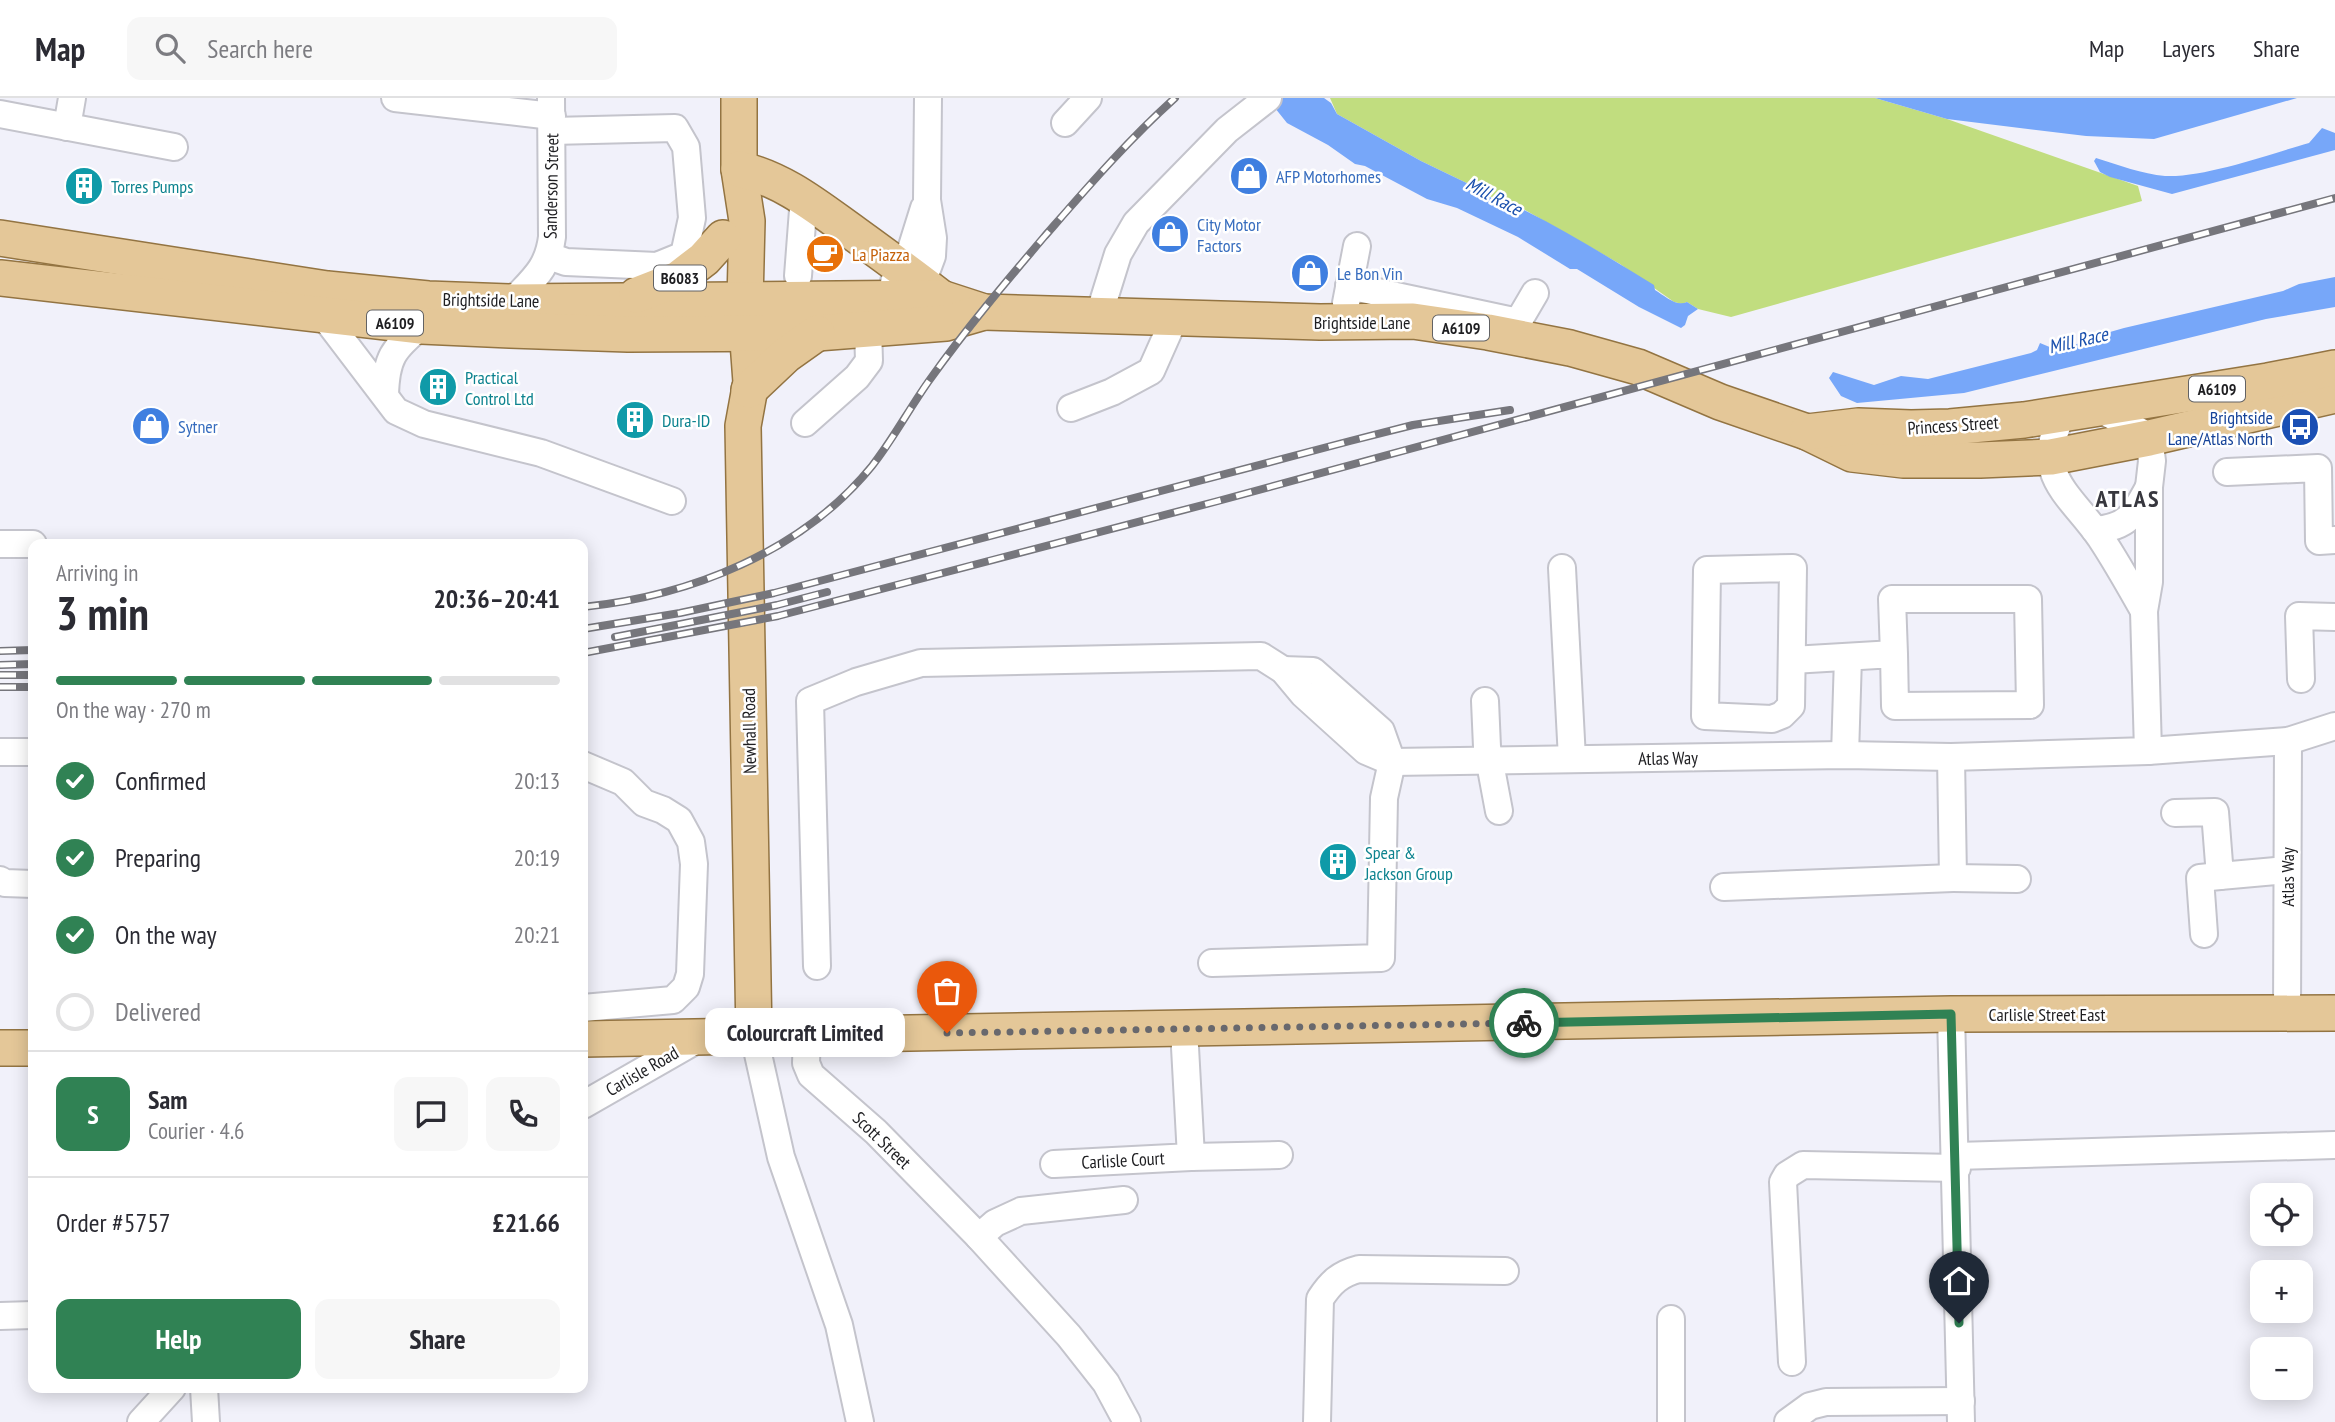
<!DOCTYPE html>
<html lang="en">
<head>
<meta charset="utf-8">
<style>
	:root { --surface:#fff; --page:#f7f7f7; --text:#2b2b33; --muted:#7c7c81; --line:#e1e1e2; --accent:#308254 }
	body { margin:0; font-family:"PT Sans Narrow",sans-serif; background:var(--page); color:var(--text); height:100vh; display:flex; flex-direction:column; font-size:26px; white-space:nowrap }
	* { box-sizing:border-box; margin:0 }
	p { font-size:23px; color:var(--muted) }
	.icon { flex:none; width:38px; height:38px; fill:none; stroke:currentColor; stroke-width:2; stroke-linecap:round; stroke-linejoin:round }
	.map { position:relative; flex:1; overflow:hidden }
	.details { position:absolute; left:28px; top:441px; width:560px; height:854px; display:flex; flex-direction:column; background:var(--surface); border-radius:14px; box-shadow:0 4px 18px #0003 }
	.details>* { flex:none }
	.fabs { position:absolute; left:2250px; top:1085px; display:grid; gap:14px }
	.fabs a { display:grid; place-items:center; width:63px; height:63px; border-radius:14px; background:var(--surface); box-shadow:0 4px 18px #0003; font-size:35px }
	.pin { position:absolute; display:grid; place-items:center; width:60px; height:60px; color:#fff; margin:-72px -30px; border-radius:50% 50% 50% 0; rotate:-45deg; box-shadow:0 0 7px #0007 }
	.pin .icon { rotate:45deg }
	.courier { position:absolute; display:grid; place-items:center; width:70px; height:70px; margin:-35px; border:5px solid #308254; border-radius:50%; background:#fff; color:#222; box-shadow:0 2px 9px #0007 }
	.bubble { position:absolute; height:49px; border-radius:14px; background:var(--surface); box-shadow:0 4px 18px #0003; font-size:23px; font-weight:700; line-height:49px; text-align:center }
	.headline em { font-style:normal; font-weight:700 }
	.headline div { display:flex; flex-direction:column-reverse }
	.headline { display:flex; align-items:center; justify-content:space-between; height:119px; padding:0 28px }
	h1 { font-size:46px; font-weight:700; line-height:52px }
	.bar { display:grid; grid-template-columns:repeat(4,1fr); gap:10px 7px; align-content:center; height:84px; padding:0 28px }
	.bar i { height:9px; border-radius:5px; background:var(--line) }
	.bar .current { background:var(--accent) }
	.bar p { grid-column:span 4 }
	.line { display:flex; align-items:center; gap:18px; padding:0 28px; border-top:2px solid var(--line) }
	.line div { flex:1 }
	.round { display:grid; place-items:center; flex:none; width:74px; height:74px; border-radius:14px; background:var(--page) }
	ol { padding:0 28px; list-style:none }
	li { display:flex; align-items:center; gap:21px; height:77px }
	li p { margin-inline-start:auto }
	li .icon { padding:7px; border-radius:50%; background:var(--accent); color:#fff; stroke-width:4 }
	li:last-child { color:var(--muted) }
	li i { width:38px; height:38px; border:4px solid var(--line); border-radius:50% }
	.cta { display:flex; gap:14px; margin-top:auto; padding:14px 28px }
	.cta a { flex:1; height:80px; border-radius:14px; background:var(--accent); color:#fff; font-size:28px; font-weight:700; line-height:80px; text-align:center }
	.cta a+a { background:var(--page); color:var(--text) }
	header { display:flex; align-items:center; gap:42px; box-sizing:border-box; height:98px; padding:0 35px; background:var(--surface); border-bottom:2px solid var(--line) }
	header strong { font-size:33px }
	nav { display:flex; gap:38px; margin-inline-start:auto; font-size:24px }
	.search { width:490px; height:63px; background:var(--page); display:flex; align-items:center; gap:18px; box-sizing:border-box; padding:0 24px; border-radius:14px; color:var(--muted); font-size:26px }
	.map>svg:first-child { display:block }
</style>
</head>
<body>
<header>
<strong>Map</strong>
<div class="search"><svg class="icon" aria-label="search" viewBox="0 0 24 24"><circle cx="10" cy="10" r="6"/><path d="M15 15l6 6"/></svg>Search here</div>
<nav><a>Map</a><a>Layers</a><a>Share</a></nav>
</header>
<div class="map">
<svg width="2335" height="1324" viewBox="0 0 2335 1324">
	<rect width="100%" height="100%" fill="#f1f1fa"/>
	<path fill="#c1dd7f" d="M1330,0H1875L1947,21L2138,88L2142,103L1731,219L1698,211L1687,204L1682,206L1674,204L1620,166L1525,112L1484,96L1477,90L1421,63L1337,16Z"/>
	<g fill="#77a7f9">
		<path d="M1267,0H1324L1331,5L1337,16L1421,63L1477,90C1490,103 1510,105 1526,113C1570,135 1613,162 1654,187L1655,192C1665,198 1676,209 1687,204L1698,211L1688,218L1685,227L1681,230L1639,209L1577,171H1570L1518,139L1457,110L1427,101L1365,68L1355,66L1328,47L1287,25Z"/>
		<path d="M1875,0H2297L2154,41L2086,38L1947,21Z"/>
		<path d="M2322,30L2335,35V52L2172,96L2110,79L2100,74L2094,63L2096,60C2119,67 2142,76 2165,78C2204,80 2270,56 2309,45Z"/>
		<path d="M2335,179V209L2266,221L1964,295L1857,305L1841,298L1829,280L1833,274L1874,287L1901,278L1928,281L2031,255L2037,252L2040,245L2052,250L2071,249L2089,240L2124,230L2283,193L2299,186Z"/>
	</g>
	<g fill="none" stroke-linecap="round" stroke-linejoin="round">
		<defs>
			<g id="minor">
				<path d="M395,0L552,18"/>
				<path d="M0,16L174,49"/>
				<path d="M1065,25L1088,0"/>
				<path d="M67,29L72,0"/>
				<path d="M549,158L566,164L657,168L684,157L692,120L686,49L675,30L552,33"/>
				<path d="M798,178L804,99"/>
				<path d="M894,184L905,171L924,110"/>
				<path d="M1349,188L1518,224L1535,195"/>
				<path d="M910,198L922,185L932,158L933,140L927,102L928,0"/>
				<path d="M512,204C533,181 548,171 552,139L551,0"/>
				<path d="M1346,205L1357,148"/>
				<path d="M323,217L396,313L424,326L541,355L672,403"/>
				<path d="M1099,217L1118,156L1136,125L1227,32L1268,0"/>
				<path d="M385,297C386,260 393,251 421,228"/>
				<path d="M1071,310L1112,294L1151,273L1175,219"/>
				<path d="M2062,317C2032,377 2069,395 2100,439C2116,463 2130,488 2144,513"/>
				<path d="M805,325L857,279L869,263L868,230"/>
				<path d="M2227,374L2318,370L2319,443L2335,442"/>
				<path d="M2095,432C2128,429 2134,417 2149,389"/>
				<path d="M0,446H33"/>
				<path d="M1562,470L1572,661"/>
				<path d="M1793,470L1791,608L1782,617L1772,621L1705,618L1707,472Z"/>
				<path d="M1792,562L1894,556L1892,501H2028L2030,607L1895,608L1894,556"/>
				<path d="M2301,581L2299,518L2335,519"/>
				<path d="M1485,603L1487,649L1499,713"/>
				<path d="M2148,653L2288,643L2335,628"/>
				<path d="M0,654H33"/>
				<path d="M1845,657L1848,559"/>
				<path d="M1951,659L1953,780L2017,781"/>
				<path d="M583,667L623,684L644,705L663,712L679,722L691,744L694,766L690,876L686,889L673,902L583,910"/>
				<path d="M2175,715L2215,714L2220,778L2287,772"/>
				<path d="M0,782L5,785L33,786"/>
				<path d="M1724,789L1953,780"/>
				<path d="M2204,836L2200,780L2220,778"/>
				<path d="M1212,865L1381,860L1384,700L1392,664L1381,633L1313,573L1283,572"/>
				<path d="M817,868L810,603L856,584L921,565L1261,558L1283,572L1303,596L1366,653L1392,664L1845,657L1951,659L2148,653L2144,513L2149,484V389L2152,363L2149,340L2143,335L2098,310"/>
				<path d="M1951,916L1961,1324"/>
				<path d="M2287,916L2288,643"/>
				<path d="M807,937L806,965L811,977L876,1034L979,1139L1069,1238L1106,1285L1127,1324"/>
				<path d="M754,938L781,1059L839,1227L860,1324"/>
				<path d="M583,1007L700,940"/>
				<path d="M1956,1058L2335,1047"/>
				<path d="M1191,1059L1279,1057"/>
				<path d="M1054,1066L1191,1059L1184,931"/>
				<path d="M979,1139L995,1125L1021,1113L1124,1102"/>
				<path d="M0,1218L33,1217"/>
				<path d="M1792,1264L1783,1084L1787,1077L1803,1067L1957,1070"/>
				<path d="M204,1290L206,1324"/>
				<path d="M141,1324L172,1290"/>
				<path d="M1317,1324L1320,1201C1331,1184 1340,1176 1359,1171L1505,1173"/>
				<path d="M1671,1324V1221"/>
				<path d="M1788,1324L1810,1308L1826,1304L1961,1303"/>
			</g>
			<g id="major">
				<path d="M739,0V71L747,123L745,203L751,284L743,328L754,938"/>
				<path d="M739,71C785,82 817,109 855,136C884,157 913,178 941,200"/>
				<path d="M0,140L327,191L428,201L512,204L941,200L984,214L1320,224L1413,223L1488,234L1570,250L1638,269L1720,304L1807,334L1852,356L1903,362H1980L2051,359L2149,340L2335,297"/>
				<path d="M0,180L421,228L510,232L628,236L817,235L946,225L984,214"/>
				<path d="M637,197L678,181L704,161L723,140"/>
				<path d="M749,292L786,257L817,235"/>
				<path d="M1807,334L1858,328L1911,330L1950,329L2024,322L2268,283L2335,270"/>
				<path d="M583,941L1951,916L2335,915"/>
				<path d="M0,950H33"/>
			</g>
		</defs>
		<use href="#minor" stroke="#c4c4cc" stroke-width="30"/>
		<use href="#major" stroke="#937442" stroke-width="38"/>
		<use href="#minor" stroke="#fff" stroke-width="26"/>
		<use href="#major" stroke="#e4c798" stroke-width="35"/>
		<defs>
			<g id="rail">
				<path d="M583,509C690,498 802,454 872,368C894,340 910,309 931,280C966,231 1005,185 1044,139C1086,91 1128,42 1175,0"/>
				<path d="M583,531L680,515L774,495L1350,343L1413,327L1510,312"/>
				<path d="M615,539L777,507L827,494"/>
				<path d="M0,553L33,552"/>
				<path d="M583,555L778,518L1218,403L2335,100"/>
				<path d="M0,567L33,566"/>
				<path d="M0,577H33"/>
				<path d="M0,589H33"/>
			</g>
		</defs>
		<use href="#rail" stroke="#76767c" stroke-width="8"/>
		<use href="#rail" stroke="#fff" stroke-width="5" stroke-dasharray="16" stroke-linecap="butt"/>
	</g>
	<g fill="none" stroke-linecap="round" stroke-linejoin="round">
		<path stroke="#68686d" stroke-width="7" stroke-dasharray="0 12.6" d="M947,935L1524,925"/>
		<path stroke="#308254" stroke-width="9" d="M1524,925L1951,916L1959,1225"/>
	</g>
	<defs>
		<symbol id="shop-disc" viewBox="-11 -11 22 22"><circle r="9.5" fill="#3f7fe0" stroke="#fff"/><path d="M-5-2.5h2.3a2.7 3.5 0 0 1 5.4 0H5L5.5 6h-11ZM-1.5-2.5h3a1.5 2.3 0 0 0-3 0Z" fill="#fff"/></symbol>
		<symbol id="building-disc" viewBox="-11 -11 22 22"><circle r="9.5" fill="#0f9aa8" stroke="#fff"/><path d="M-4-6H4V6H1V3H-1V6H-4ZM-2.5-4.3h1.7v1.8h-1.7ZM.8-4.3h1.7v1.8H.8ZM-2.5-1h1.7V.8h-1.7ZM.8-1h1.7V.8H.8Z" fill="#fff"/></symbol>
		<symbol id="cafe-disc" viewBox="-11 -11 22 22"><circle r="9.5" fill="#e8710a" stroke="#fff"/><path d="M-5.5-4.5H6V0H3Q3 3.5 0 3.5H-2.5Q-5.5 3.5-5.5 0ZM3-3.2v2h1.7v-2ZM-6 4.5H4V6H-6Z" fill="#fff"/></symbol>
		<symbol id="bus-disc" viewBox="-11 -11 22 22"><circle r="9.5" fill="#1a4fb4" stroke="#fff"/><path d="M-5-6H5V4H4V6H2V4H-2V6H-4V4H-5ZM-3.5-4V0h7V-4ZM-3.5 1.2v1.5H-2V1.2ZM2 1.2v1.5H3.5V1.2Z" fill="#fff"/></symbol>
	</defs>
	<g fill-rule="evenodd">
		<use href="#shop-disc" x="1227" y="56" width="44" height="44"/>
		<use href="#building-disc" x="62" y="66" width="44" height="44"/>
		<use href="#shop-disc" x="1148" y="114" width="44" height="44"/>
		<use href="#cafe-disc" x="803" y="134" width="44" height="44"/>
		<use href="#shop-disc" x="1288" y="153" width="44" height="44"/>
		<use href="#building-disc" x="416" y="267" width="44" height="44"/>
		<use href="#building-disc" x="613" y="300" width="44" height="44"/>
		<use href="#shop-disc" x="129" y="306" width="44" height="44"/>
		<use href="#bus-disc" x="2278" y="307" width="44" height="44"/>
		<use href="#building-disc" x="1316" y="742" width="44" height="44"/>
	</g>
	<g text-anchor="middle" dominant-baseline="central" stroke-width="5" stroke-linejoin="round" paint-order="stroke">
		<g fill="#fff" stroke="#626264" stroke-width="2">
			<rect x="654" y="167.5" width="52" height="25" rx="5"/>
			<rect x="367" y="212.5" width="56" height="25" rx="5"/>
			<rect x="1433" y="217.5" width="56" height="25" rx="5"/>
			<rect x="2189" y="278.5" width="56" height="25" rx="5"/>
		</g>
		<g font-size="16" font-weight="bold" fill="#1e1e21">
			<text x="680" y="180">B6083</text>
			<text x="395" y="225">A6109</text>
			<text x="1461" y="230">A6109</text>
			<text x="2217" y="291">A6109</text>
		</g>
		<g font-size="18" fill="#366cbe" stroke="#fff" text-anchor="start">
			<text x="1276" y="78">AFP Motorhomes</text>
			<text x="1197" y="126">City Motor<tspan x="1197" dy="21">Factors</tspan></text>
			<text x="1337" y="175">Le Bon Vin</text>
			<text x="178" y="328">Sytner</text>
		</g>
		<g font-size="18" fill="#0d838f" stroke="#fff" text-anchor="start">
			<text x="111" y="88">Torres Pumps</text>
			<text x="465" y="279">Practical<tspan x="465" dy="21">Control Ltd</tspan></text>
			<text x="662" y="322">Dura-ID</text>
			<text x="1365" y="754">Spear &amp;<tspan x="1365" dy="21">Jackson Group</tspan></text>
		</g>
		<g font-size="18" fill="#1e1e21" stroke="#fff">
			<text transform="translate(551 88) rotate(-89)">Sanderson Street</text>
			<text transform="translate(491 202) rotate(1)">Brightside Lane</text>
			<text x="1362" y="224">Brightside Lane</text>
			<text transform="translate(1953 327) rotate(-4)">Princess Street</text>
			<text transform="translate(749 633) rotate(-91)">Newhall Road</text>
			<text transform="translate(1668 660) rotate(-1)">Atlas Way</text>
			<text transform="translate(2287 779) rotate(-90)">Atlas Way</text>
			<text x="2047" y="916">Carlisle Street East</text>
			<text transform="translate(642 973) rotate(-30)">Carlisle Road</text>
			<text transform="translate(882 1042) rotate(44)">Scott Street</text>
			<text transform="translate(1123 1062) rotate(-3)">Carlisle Court</text>
		</g>
		<g font-size="18" fill="#c56008" stroke="#fff" text-anchor="start">
			<text x="852" y="156">La Piazza</text>
		</g>
		<g font-size="18" fill="#164399" stroke="#fff" text-anchor="end">
			<text x="2273" y="319">Brightside<tspan x="2273" dy="21">Lane/Atlas North</tspan></text>
		</g>
		<g font-size="19" font-style="italic" fill="#1a50ad" stroke="#fff">
			<text transform="translate(1494 98) rotate(28)">Mill Race</text>
			<text transform="translate(2078 242) rotate(-13)">Mill Race</text>
		</g>
		<g font-size="24" font-weight="bold" letter-spacing="2" fill="#37373e" stroke="#fff">
			<text x="2128" y="400">ATLAS</text>
		</g>
	</g>
</svg>
<div class="fabs">
<a><svg class="icon" aria-label="locate" viewBox="0 0 24 24"><circle cx="12" cy="12" r="6"/><path d="M12 2v4M12 18v4M2 12h4M18 12h4"/></svg></a>
<a>+</a>
<a>−</a>
</div>
<div class="pin" style="left:947px;top:935px;background:#ea580c"><svg class="icon" aria-label="bag" viewBox="0 0 24 24"><path d="M5 8h14l-1 12H6zM9 8a3 3 0 0 1 6 0"/></svg></div>
<div class="pin" style="left:1959px;top:1225px;background:#1f2937"><svg class="icon" aria-label="home" viewBox="0 0 24 24"><path d="M3 11l9-7 9 7M6 9v11h12V9"/></svg></div>
<div class="courier" style="left:1524px;top:925px"><svg class="icon" aria-label="bike" viewBox="0 0 24 24"><circle cx="6" cy="16" r="4"/><circle cx="18" cy="16" r="4"/><path d="M6 16l4-8h5l3 8M10 8l3 8H6M13 5h3"/></svg></div>
<div class="bubble" style="left:705px;top:910px;width:200px">Colourcraft Limited</div>
<section class="details">
<div class="headline"><div><h1>3 min</h1><p>Arriving in</p></div><em>20:36–20:41</em></div>
<div class="bar"><i class="current"></i><i class="current"></i><i class="current"></i><i></i><p>On the way · 270 m</p></div>
<ol>
<li><svg class="icon" aria-label="check" viewBox="0 0 24 24"><path d="M5 12l5 5 9-10"/></svg>Confirmed<p>20:13</p></li>
<li><svg class="icon" aria-label="check" viewBox="0 0 24 24"><path d="M5 12l5 5 9-10"/></svg>Preparing<p>20:19</p></li>
<li><svg class="icon" aria-label="check" viewBox="0 0 24 24"><path d="M5 12l5 5 9-10"/></svg>On the way<p>20:21</p></li>
<li><i></i>Delivered</li>
</ol>
<div class="line" style="height:126px"><b class="round" style="background:var(--accent);color:#fff">S</b><div><b>Sam</b><p>Courier · 4.6</p></div><a class="round"><svg class="icon" aria-label="chat" viewBox="0 0 24 24"><path d="M4 5h16v11H9l-5 4z"/></svg></a><a class="round"><svg class="icon" aria-label="phone" viewBox="0 0 24 24"><path d="M5 4h4l2 5-3 2q2 4 5 5l2-3 5 2v4C11 20 4 13 5 4z"/></svg></a></div>
<div class="line" style="height:91px"><div>Order #5757</div><b>£21.66</b></div>
<div class="cta"><a>Help</a><a>Share</a></div>
</section>
</div>
</body>
</html>
